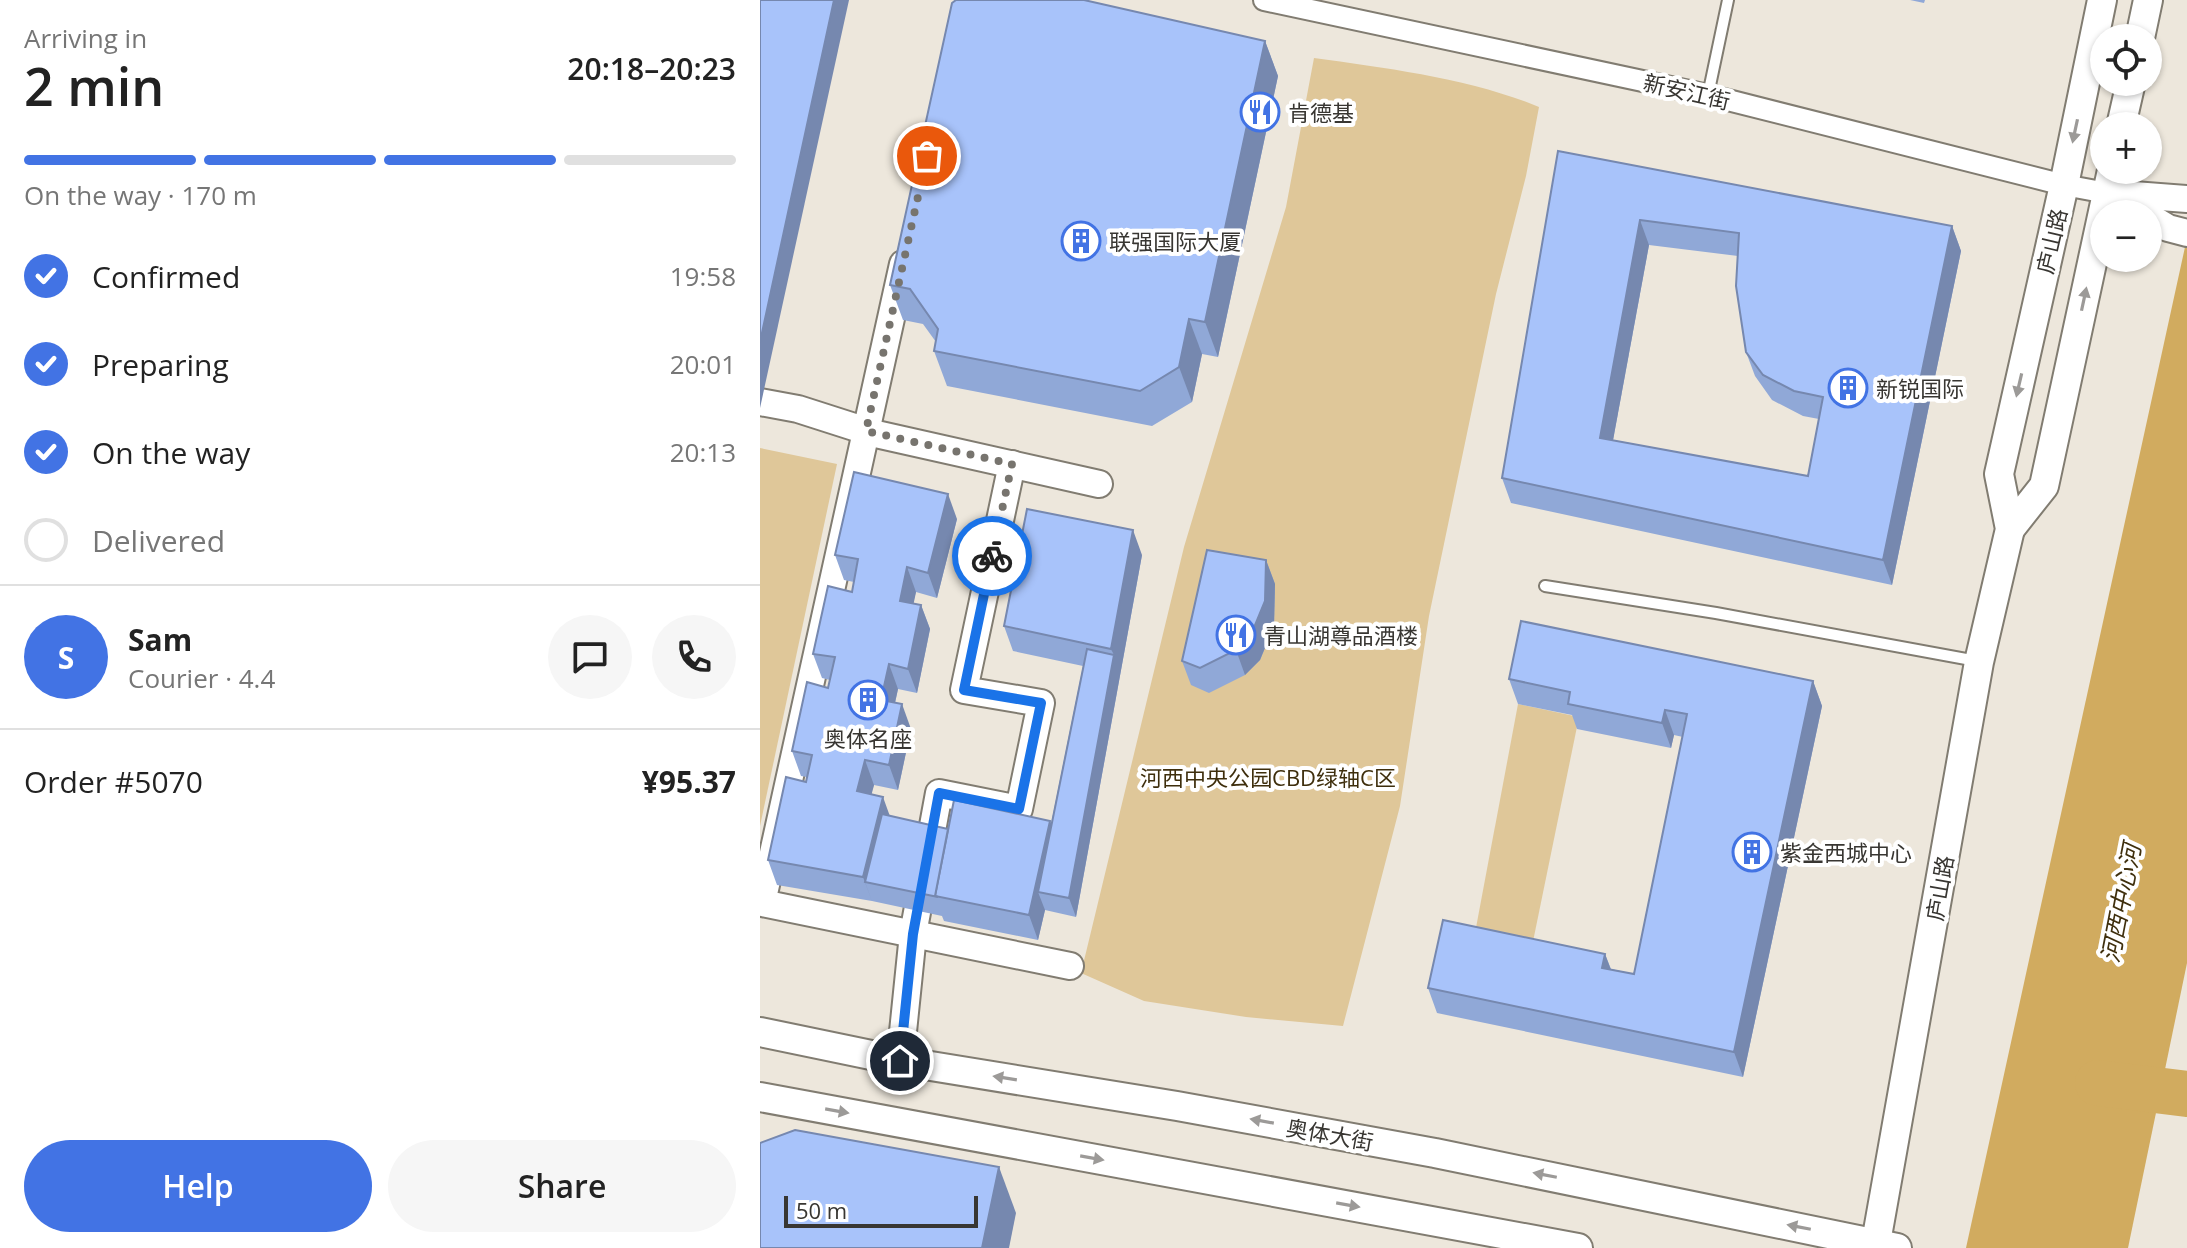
<!DOCTYPE html>
<html lang="en">
<head>
<meta charset="utf-8">
<style>
	:root { --surface:#fff; --page:#f6f6f6; --text:#222; --muted:#767676; --line:#e0e0e0; --accent:#4273e4 }
	body { margin:0; font-family:"Open Sans","Noto Sans SC",sans-serif; background:var(--page); color:var(--text); height:100vh; display:flex; flex-direction:column; font-size:30px; white-space:nowrap }
	* { box-sizing:border-box; margin:0 }
	p { font-size:26px; color:var(--muted) }
	.icon { flex:none; width:44px; height:44px; fill:none; stroke:currentColor; stroke-width:2; stroke-linecap:round; stroke-linejoin:round }
	.map { position:relative; flex:1; overflow:hidden }
	.drawer { display:flex; flex-direction:column; background:var(--surface); width:760px }
	.drawer>* { flex:none }
	.buttons { position:absolute; left:1330px; top:24px; display:grid; gap:16px }
	.buttons a { display:grid; place-items:center; width:72px; height:72px; border-radius:50%; background:var(--surface); box-shadow:0 2px 6px #0004; font-size:40px }
	.scale { position:absolute; left:24px; bottom:20px; width:194px; box-sizing:border-box; padding-left:8px; border:4px solid #383632; border-top:0; font-size:22px; line-height:28px; white-space:nowrap; color:#383632; -webkit-text-stroke:6px #fff; paint-order:stroke }
	.pin { position:absolute; display:grid; place-items:center; width:68px; height:68px; color:#fff; margin:-34px; border:4px solid #fff; border-radius:50%; box-shadow:0 2px 8px #0007 }
	.courier { position:absolute; display:grid; place-items:center; width:80px; height:80px; margin:-40px; border:6px solid #1a73e8; border-radius:50%; background:#fff; color:#222; box-shadow:0 2px 10px #0007 }
	.overview em { font-style:normal; font-weight:600 }
	.overview div { display:flex; flex-direction:column-reverse }
	.overview { display:flex; align-items:center; justify-content:space-between; height:136px; padding:0 24px }
	h1 { font-size:52px; font-weight:600; line-height:60px }
	.bar { display:grid; grid-template-columns:repeat(4,1fr); gap:12px 8px; align-content:center; height:96px; padding:0 24px }
	.bar i { height:10px; border-radius:6px; background:var(--line) }
	.bar .on { background:var(--accent) }
	.bar p { grid-column:span 4 }
	.line { display:flex; align-items:center; gap:20px; padding:0 24px; border-top:2px solid var(--line) }
	.line div { flex:1 }
	.round { display:grid; place-items:center; flex:none; width:84px; height:84px; border-radius:42px; background:var(--page) }
	ol { padding:0 24px; list-style:none }
	li { display:flex; align-items:center; gap:24px; height:88px }
	li p { margin-inline-start:auto }
	li .icon { padding:8px; border-radius:50%; background:var(--accent); color:#fff; stroke-width:4 }
	li:last-child { color:var(--muted) }
	li i { width:44px; height:44px; border:4px solid var(--line); border-radius:50% }
	.action { display:flex; gap:16px; margin-top:auto; padding:16px 24px }
	.action a { flex:1; height:92px; border-radius:48px; background:var(--accent); color:#fff; font-size:32px; font-weight:600; line-height:92px; text-align:center }
	.action a+a { background:var(--page); color:var(--text) }
	main { display:flex; flex:1; min-height:0 }
	.map>svg:first-child { display:block }
</style>
</head>
<body>
<main>
<section class="drawer">
<div class="overview"><div><h1>2 min</h1><p>Arriving in</p></div><em>20:18–20:23</em></div>
<div class="bar"><i class="on"></i><i class="on"></i><i class="on"></i><i></i><p>On the way · 170 m</p></div>
<ol>
<li><svg class="icon" aria-label="check" viewBox="0 0 24 24"><path d="M5 12l5 5 9-10"/></svg>Confirmed<p>19:58</p></li>
<li><svg class="icon" aria-label="check" viewBox="0 0 24 24"><path d="M5 12l5 5 9-10"/></svg>Preparing<p>20:01</p></li>
<li><svg class="icon" aria-label="check" viewBox="0 0 24 24"><path d="M5 12l5 5 9-10"/></svg>On the way<p>20:13</p></li>
<li><i></i>Delivered</li>
</ol>
<div class="line" style="height:144px"><b class="round" style="background:var(--accent);color:#fff">S</b><div><b>Sam</b><p>Courier · 4.4</p></div><a class="round"><svg class="icon" aria-label="chat" viewBox="0 0 24 24"><path d="M4 5h16v11H9l-5 4z"/></svg></a><a class="round"><svg class="icon" aria-label="phone" viewBox="0 0 24 24"><path d="M5 4h4l2 5-3 2q2 4 5 5l2-3 5 2v4C11 20 4 13 5 4z"/></svg></a></div>
<div class="line" style="height:104px"><div>Order #5070</div><b>¥95.37</b></div>
<div class="action"><a>Help</a><a>Share</a></div>
</section>
<div class="map">
<svg width="1427" height="1248" viewBox="0 0 1427 1248">
	<rect width="100%" height="100%" fill="#ede7dc"/>
	<g fill="#dfc799">
		<path d="M554,58C627,68 712,79 779,107L766,176L736,294L669,616L640,806L583,1026L486,1017L384,1001L321,973L424,547L526,207Z"/>
		<path d="M0,448L77,464L0,826Z"/>
		<path d="M758,704L819,717L769,961L712,949Z"/>
	</g>
	<path fill="#d1ab5f" d="M1427,238V963L1368,1248H1206Z"/>
	<g fill="none" stroke-linecap="round" stroke-linejoin="round">
		<path stroke="#d1ab5f" stroke-width="46" d="M1338,1083L1427,1094"/>
		<defs>
			<g id="service">
				<path d="M948,95L968,0"/>
				<path d="M785,586L956,613L1217,661"/>
			</g>
			<path id="minor" d="M504,0L948,95L1304,185L1347,193"/>
			<g id="tertiary">
				<path d="M1347,193L1427,199"/>
				<path d="M1388,216L1408,228L1427,233"/>
				<path d="M143,264L2,903L310,966"/>
				<path d="M0,402L38,409L116,434L339,484"/>
				<path d="M140,1061L153,934L179,793L259,809L281,703L204,690L252,464"/>
			</g>
			<g id="secondary">
				<path d="M1380,38L1388,0"/>
				<path d="M1361,126L1371,82"/>
				<path d="M1250,529L1284,486L1352,170"/>
				<path d="M0,1032L140,1061L417,1106L675,1153L1137,1248"/>
				<path d="M0,1097L818,1248"/>
				<path d="M1115,1248L1219,662L1250,529L1239,474L1304,185L1342,0"/>
			</g>
		</defs>
		<use href="#service" stroke="#817c71" stroke-width="14"/>
		<use href="#minor" stroke="#817c71" stroke-width="24"/>
		<use href="#tertiary" stroke="#817c71" stroke-width="30"/>
		<use href="#secondary" stroke="#817c71" stroke-width="32"/>
		<use href="#service" stroke="#fff" stroke-width="10"/>
		<use href="#minor" stroke="#fff" stroke-width="20"/>
		<use href="#tertiary" stroke="#fff" stroke-width="26"/>
		<use href="#secondary" stroke="#fff" stroke-width="28"/>
	</g>
	<g fill="#90a8d7" fill-rule="evenodd">
		<path d="M1150,0H1165L1164,3Z"/>
		<path d="M505,41L518,76L458,357L442,354L432,402L392,426L187,386L174,351L176,342L163,324L143,320L130,285Z"/>
		<path d="M798,151L1192,226L1201,251L1132,585L751,503L742,478ZM889,245L978,256L986,352L995,376L1012,400L1043,416L1059,419L1048,476L853,440Z"/>
		<path d="M197,519L177,598L156,592L153,603L161,605L170,629L157,693L138,689L135,703L151,729L138,790L114,785L111,794L129,816L188,829L290,821L291,824L323,666L253,651L244,626L382,555L316,917L285,910L278,940L184,921L182,916L112,901L17,885L8,860L46,782L47,777L41,776L32,751L68,688L70,680L62,678L53,654L92,592L94,582L84,580L75,555Z"/>
		<path d="M506,560L515,584L514,626L500,660L485,675L449,693L431,685L422,661Z"/>
		<path d="M749,679L1053,681L1062,706L983,1077L677,1013L668,988L845,954L851,969L874,974L923,737L914,735L911,748L817,729L812,715L758,704Z"/>
	</g>
	<g fill="#7688af">
		<path d="M74,0H89L0,408V342Z"/>
		<path d="M505,41L518,76L458,357L445,322Z"/>
		<path d="M880,220L889,245L849,462L840,438Z"/>
		<path d="M1192,226L1201,251L1132,585L1123,560Z"/>
		<path d="M429,319L442,354L432,402L419,367Z"/>
		<path d="M188,494L197,519L177,598L168,573Z"/>
		<path d="M373,530L382,555L316,917L309,898L354,655L351,649Z"/>
		<path d="M506,560L515,584L514,626L500,660L485,675L476,650Z"/>
		<path d="M147,567L156,592L149,626L140,601Z"/>
		<path d="M161,605L170,629L157,693L148,669Z"/>
		<path d="M129,664L138,689L130,725L121,700Z"/>
		<path d="M1053,681L1062,706L983,1077L974,1052Z"/>
		<path d="M142,704L151,729L138,790L129,765Z"/>
		<path d="M905,710L914,735L911,748L902,723Z"/>
		<path d="M105,760L114,785L106,816L97,791Z"/>
		<path d="M123,797L132,822L105,882L112,901L103,877Z"/>
		<path d="M290,821L299,846L278,892L285,910L278,940L269,915Z"/>
		<path d="M845,954L854,978L842,968Z"/>
		<path d="M239,1167L256,1213L249,1248H222Z"/>
	</g>
	<g fill="#a8c3fa" stroke="#7688af" stroke-width="2" fill-rule="evenodd">
		<path d="M0,0H74L0,342Z"/>
		<path d="M196,0H324L505,41L445,322L429,319L419,367L380,391L174,351L178,329L150,289L130,285L192,3Z"/>
		<path d="M798,151L1192,226L1123,560L742,478ZM880,220L979,233L976,286L986,352L1003,375L1034,391L1063,397L1048,476L840,438Z"/>
		<path d="M94,472L188,494L168,573L147,567L140,601L161,605L148,669L129,664L121,700L142,704L129,765L105,760L97,791L123,797L103,877L8,860L26,777L46,782L52,755L32,751L47,682L68,688L75,657L53,654L68,586L92,592L98,559L75,555Z"/>
		<path d="M267,509L373,530L351,649L244,626Z"/>
		<path d="M447,550L506,560L505,601L491,635L476,650L440,668L422,661Z"/>
		<path d="M761,621L1053,681L974,1052L668,988L683,920L845,954L842,968L874,974L927,714L905,710L902,723L808,704L810,692L749,679Z"/>
		<path d="M327,649L354,655L309,898L278,892Z"/>
		<path d="M194,800L290,821L269,915L175,896Z"/>
		<path d="M122,814L188,829L175,896L178,897L105,882Z"/>
		<path d="M35,1130L239,1167L222,1248H0V1143Z"/>
	</g>
	<defs><path id="oneway-solid" d="M-6-.8H1V-3.2L6.5 0L1 3.2V.8H-6Z" transform="scale(2)"/></defs>
	<g fill="#9c9a98">
		<use href="#oneway-solid" transform="translate(1315 131) rotate(102)"/>
		<use href="#oneway-solid" transform="translate(1324 299) rotate(-78)"/>
		<use href="#oneway-solid" transform="translate(1259 385) rotate(103)"/>
		<use href="#oneway-solid" transform="translate(245 1078) rotate(-171)"/>
		<use href="#oneway-solid" transform="translate(77 1111) rotate(10)"/>
		<use href="#oneway-solid" transform="translate(502 1121) rotate(-170)"/>
		<use href="#oneway-solid" transform="translate(332 1158) rotate(10)"/>
		<use href="#oneway-solid" transform="translate(785 1175) rotate(-169)"/>
		<use href="#oneway-solid" transform="translate(588 1205) rotate(10)"/>
		<use href="#oneway-solid" transform="translate(1039 1227) rotate(-169)"/>
	</g>
	<g fill="none" stroke-linecap="round" stroke-linejoin="round">
		<path stroke="#77746e" stroke-width="8" stroke-dasharray="0 14.4" d="M167,156L106,431L252,464L232,556"/>
		<path stroke="#1a73e8" stroke-width="10" d="M140,1061L153,934L179,793L259,809L281,703L204,690L232,556"/>
	</g>
	<defs>
		<symbol id="restaurant-ring" viewBox="-11 -11 22 22"><circle r="9.5" fill="#fff" stroke="#4273e4" stroke-width="1.5"/><path d="M-5-6h1v4h1v-4h1v4h1v-4h1v5L-1.5 .5V6h-2V.5L-5-1ZM5-6V6H3V1.5H1.5Q1.5-4 5-6Z" fill="#4273e4"/></symbol>
		<symbol id="building-ring" viewBox="-11 -11 22 22"><circle r="9.5" fill="#fff" stroke="#4273e4" stroke-width="1.5"/><path d="M-4-6H4V6H1V3H-1V6H-4ZM-2.5-4.3h1.7v1.8h-1.7ZM.8-4.3h1.7v1.8H.8ZM-2.5-1h1.7V.8h-1.7ZM.8-1h1.7V.8H.8Z" fill="#4273e4"/></symbol>
	</defs>
	<g fill-rule="evenodd">
		<use href="#restaurant-ring" x="478" y="90" width="44" height="44"/>
		<use href="#building-ring" x="299" y="219" width="44" height="44"/>
		<use href="#building-ring" x="1066" y="366" width="44" height="44"/>
		<use href="#restaurant-ring" x="454" y="613" width="44" height="44"/>
		<use href="#building-ring" x="86" y="678" width="44" height="44"/>
		<use href="#building-ring" x="970" y="830" width="44" height="44"/>
	</g>
	<g text-anchor="middle" dominant-baseline="central" stroke-width="8" stroke-linejoin="round" paint-order="stroke">
		<g font-size="22" fill="#383632" stroke="#fff">
			<text transform="translate(927 91) rotate(13)">新安江街</text>
			<text transform="translate(1291 241) rotate(-77)">庐山路</text>
			<text transform="translate(1179 888) rotate(-80)">庐山路</text>
			<text transform="translate(570 1134) rotate(10)">奥体大街</text>
		</g>
		<g font-size="22" fill="#383632" stroke="#fff" text-anchor="start">
			<text x="528" y="112">肯德基</text>
			<text x="349" y="241">联强国际大厦</text>
			<text x="1116" y="388">新锐国际</text>
			<text x="504" y="635">青山湖尊品酒楼</text>
			<text x="108" y="738" text-anchor="middle">奥体名座</text>
			<text x="1020" y="852">紫金西城中心</text>
		</g>
		<g font-size="22" fill="#3e2e0c" stroke="#fff">
			<text x="508" y="777">河西中央公园CBD绿轴C区</text>
		</g>
		<g font-size="24" font-style="italic" fill="#3f2f0d" stroke="#fff">
			<text transform="translate(1360 903) rotate(-79)">河西中心河</text>
		</g>
	</g>
</svg>
<div class="buttons">
<a><svg class="icon" aria-label="locate" viewBox="0 0 24 24"><circle cx="12" cy="12" r="6"/><path d="M12 2v4M12 18v4M2 12h4M18 12h4"/></svg></a>
<a>+</a>
<a>−</a>
</div>
<div class="scale">50 m</div>
<div class="pin" style="left:167px;top:156px;background:#ea580c"><svg class="icon" aria-label="bag" viewBox="0 0 24 24"><path d="M5 8h14l-1 12H6zM9 8a3 3 0 0 1 6 0"/></svg></div>
<div class="pin" style="left:140px;top:1061px;background:#1f2937"><svg class="icon" aria-label="home" viewBox="0 0 24 24"><path d="M3 11l9-7 9 7M6 9v11h12V9"/></svg></div>
<div class="courier" style="left:232px;top:556px"><svg class="icon" aria-label="bike" viewBox="0 0 24 24"><circle cx="6" cy="16" r="4"/><circle cx="18" cy="16" r="4"/><path d="M6 16l4-8h5l3 8M10 8l3 8H6M13 5h3"/></svg></div>
</div>
</main>
</body>
</html>
